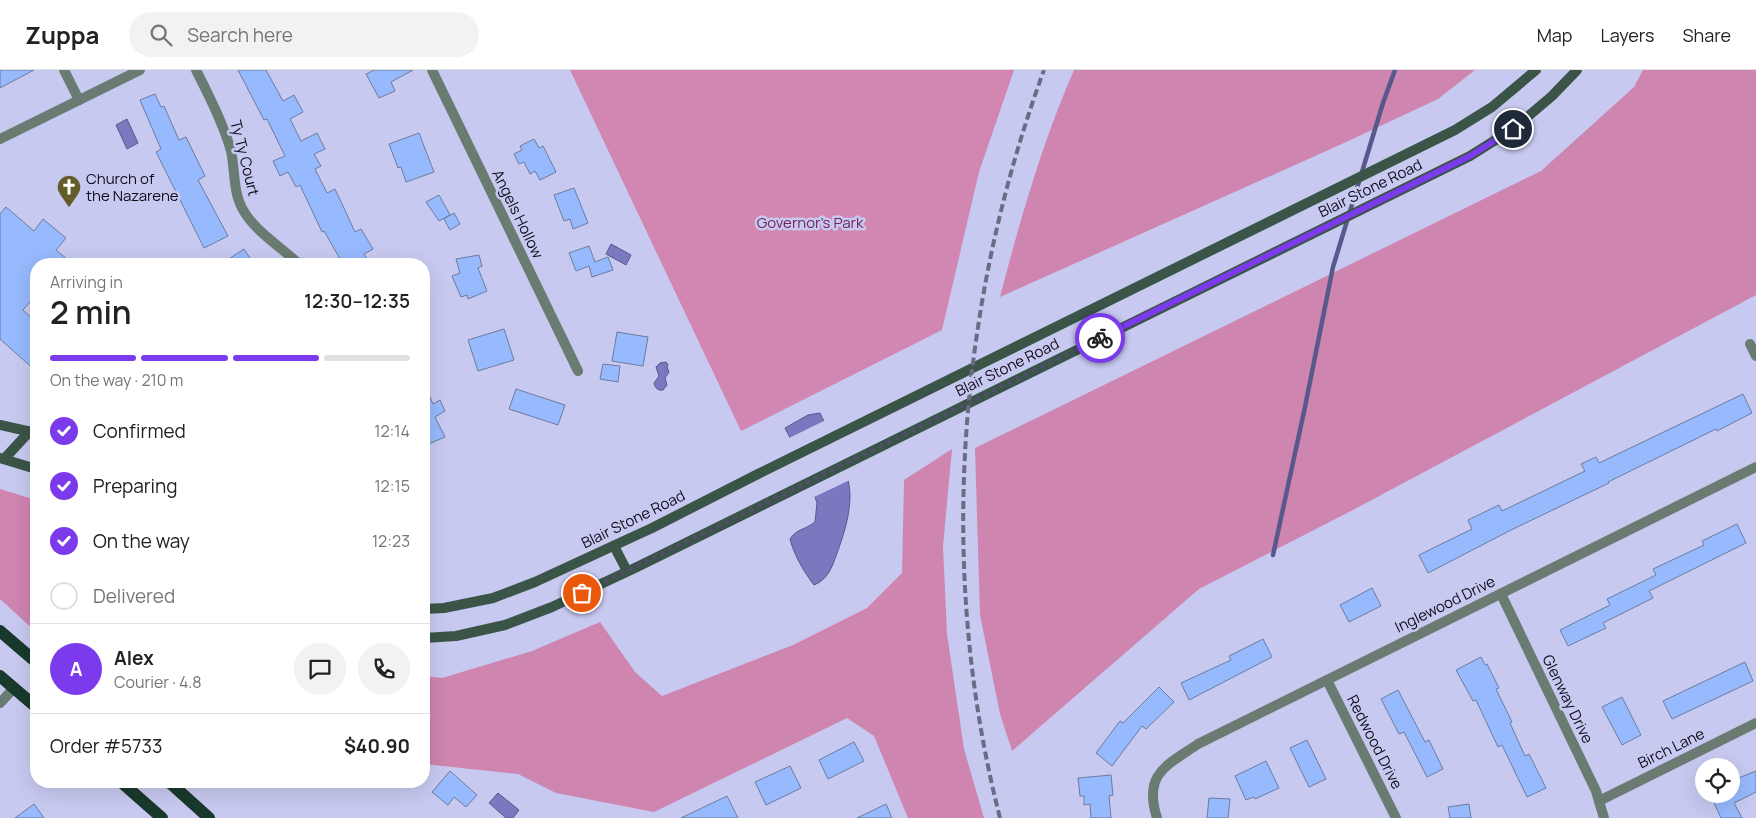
<!DOCTYPE html>
<html lang="en">
<head>
<meta charset="utf-8">
<style>
	:root { --surface:#fff; --page:#f2f2f2; --text:#222; --muted:#767676; --line:#e0e0e0; --accent:#7c3aed }
	body { margin:0; font-family:Manrope,sans-serif; background:var(--page); color:var(--text); height:100vh; display:flex; flex-direction:column; font-size:19px; white-space:nowrap }
	* { box-sizing:border-box; margin:0 }
	p { font-size:16px; color:var(--muted) }
	.icon { flex:none; width:28px; height:28px; fill:none; stroke:currentColor; stroke-width:2; stroke-linecap:round; stroke-linejoin:round }
	.map { position:relative; flex:1; overflow:hidden }
	.drawer { position:absolute; left:30px; top:188px; width:400px; height:530px; display:flex; flex-direction:column; background:var(--surface); border-radius:20px; box-shadow:0 5px 20px #0002 }
	.drawer>* { flex:none }
	.buttons { position:absolute; left:1695px; top:688px; display:grid; gap:10px }
	.buttons a { display:grid; place-items:center; width:45px; height:45px; border-radius:50%; background:var(--surface); box-shadow:0 5px 20px #0002; font-size:25px }
	.pin { position:absolute; display:grid; place-items:center; width:42px; height:42px; color:#fff; margin:-21px; border:2px solid #fff; border-radius:50%; box-shadow:0 1px 5px #0007 }
	.courier { position:absolute; display:grid; place-items:center; width:50px; height:50px; margin:-25px; border:4px solid #7c3aed; border-radius:50%; background:#fff; color:#222; box-shadow:0 1px 6px #0007 }
	.summary em { font-style:normal; font-weight:600 }
	.summary div { display:flex; flex-direction:column-reverse }
	.summary { display:flex; align-items:center; justify-content:space-between; height:85px; padding:0 20px }
	h1 { font-size:32px; font-weight:600; line-height:38px }
	.bar { display:grid; grid-template-columns:repeat(4,1fr); gap:8px 5px; align-content:center; height:60px; padding:0 20px }
	.bar i { height:6px; border-radius:4px; background:var(--line) }
	.bar .selected { background:var(--accent) }
	.bar p { grid-column:span 4 }
	.line { display:flex; align-items:center; gap:12px; padding:0 20px; border-top:1px solid var(--line) }
	.line div { flex:1 }
	.round { display:grid; place-items:center; flex:none; width:52px; height:52px; border-radius:26px; background:var(--page) }
	ol { padding:0 20px; list-style:none }
	li { display:flex; align-items:center; gap:15px; height:55px }
	li p { margin-inline-start:auto }
	li .icon { padding:5px; border-radius:50%; background:var(--accent); color:#fff; stroke-width:4 }
	li:last-child { color:var(--muted) }
	li i { width:28px; height:28px; border:2px solid var(--line); border-radius:50% }
	header { display:flex; align-items:center; gap:30px; box-sizing:border-box; height:70px; padding:0 25px; background:var(--surface); border-bottom:1px solid var(--line) }
	header strong { font-size:24px }
	nav { display:flex; gap:28px; margin-inline-start:auto; font-size:18px }
	.search { width:350px; height:45px; background:var(--page); display:flex; align-items:center; gap:12px; box-sizing:border-box; padding:0 18px; border-radius:28px; color:var(--muted); font-size:19px }
	.map>svg:first-child { display:block }
</style>
</head>
<body>
<header>
<strong>Zuppa</strong>
<div class="search"><svg class="icon" aria-label="search" viewBox="0 0 24 24"><circle cx="10" cy="10" r="6"/><path d="M15 15l6 6"/></svg>Search here</div>
<nav><a>Map</a><a>Layers</a><a>Share</a></nav>
</header>
<div class="map">
<svg width="1756" height="748" viewBox="0 0 1756 748">
	<rect width="100%" height="100%" fill="#c8c9f0"/>
	<path fill="#d187b2" d="M570,0H1014L979,102L942,260L741,361Z"/>
	<g fill="#ce85b0">
		<path d="M1074,0H1475L1438,29L1344,73L1000,227C1020,150 1042,73 1074,0Z"/>
		<path d="M1643,0H1756V225L1351,441L1199,519L1012,681L1000,644L980,545L975,378L1541,101L1634,17Z"/>
		<path d="M952,379L943,476L947,564L964,679L984,748H908L874,666L847,648L654,742L556,723L518,704L424,694V606L442,608L532,581L600,552L635,602L662,626L793,575L867,538L902,503L904,410Z"/>
		<path d="M0,419L36,430V562L0,529Z"/>
	</g>
	<g fill="#7a78be" stroke="#59588c">
		<path d="M127,49L138,73L127,79L116,55Z"/>
		<path d="M611,174L631,185L626,195L606,184Z"/>
		<path d="M666,292L668,295L667,297L669,302L665,308L667,315L663,320C658,321 655,318 654,313L659,306L656,297L660,293Z"/>
		<path d="M820,343C831,366 850,400 850,426C850,446 843,467 836,486C832,498 827,510 814,515C804,502 794,485 790,469C796,459 805,460 815,452L817,433L805,397L785,358L808,345Z"/>
		<path d="M498,723L519,740L513,748H506L489,733Z"/>
	</g>
	<path fill="#c8c9f0" d="M826,350L840,379L850,410L812,428L802,398L787,369Z"/>
	<g fill="none" stroke-linecap="round" stroke-linejoin="round">
		<path stroke="#59588c" stroke-width="4.5" d="M1273,485L1305,337L1333,197L1383,33L1395,0"/>
	</g>
	<g fill="#97b9fd" stroke="#6c7c9d">
		<path d="M0,0H34L0,18Z"/>
		<path d="M238,0H266L283,31L294,25L303,42L290,49L301,71L317,63L325,79L314,84L321,96L315,99L327,123L335,119L355,162L361,159L373,179L364,184L370,194H343L324,161L322,162L300,115L296,117L288,102L280,106L273,91L285,86L267,49L264,50Z"/>
		<path d="M374,0H413L391,12L395,21L379,28L366,4Z"/>
		<path d="M155,24L161,37L164,36L179,70L186,67L205,106L198,110L228,166L204,178L156,82L161,79L140,30Z"/>
		<path d="M419,63L434,102L406,112L401,97L398,98L389,74Z"/>
		<path d="M534,69L539,78L543,76L556,102L540,110L535,101L530,104L524,92L519,94L514,84L522,80L520,76Z"/>
		<path d="M574,118L588,153L573,159L570,149L564,151L554,125Z"/>
		<path d="M439,125L450,145L439,151L426,132Z"/>
		<path d="M6,137L34,161L43,149L66,168L56,180L73,194H36V225L23,240L36,252V301L0,269V144Z"/>
		<path d="M454,143L460,154L450,160L444,149Z"/>
		<path d="M589,176L595,192L608,187L613,200L592,207L589,196L576,201L569,183Z"/>
		<path d="M244,179L254,194H221Z"/>
		<path d="M479,185L482,196L478,198L487,221L468,229L467,225L461,227L452,206L460,203L456,189Z"/>
		<path d="M504,259L514,290L478,301L468,270Z"/>
		<path d="M617,262L648,267L643,296L612,291Z"/>
		<path d="M603,294L620,296L618,312L600,309Z"/>
		<path d="M424,313L433,334L440,330L445,341L435,347L445,367L424,376Z"/>
		<path d="M516,319L565,335L558,355L509,339Z"/>
		<path d="M1743,324L1752,343L1717,361L1716,359L1608,412L1609,413L1511,460L1428,503L1419,485L1472,459L1468,450L1499,435L1502,441L1585,401L1581,394L1596,387L1599,393Z"/>
		<path d="M1737,454L1746,473L1649,521L1653,528L1603,553L1606,558L1568,576L1560,560L1610,535L1607,529L1656,505L1653,499L1704,475L1702,471Z"/>
		<path d="M1372,518L1381,536L1349,552L1340,535Z"/>
		<path d="M1263,569L1272,587L1189,630L1181,613L1231,590L1229,586Z"/>
		<path d="M1481,587L1485,595L1487,594L1499,618L1496,619L1512,652L1510,653L1525,686L1529,684L1546,718L1527,727L1502,675L1498,677L1476,630L1473,631L1456,600Z"/>
		<path d="M1745,592L1753,611L1672,649L1663,631Z"/>
		<path d="M1159,617L1174,632L1146,659L1142,656L1112,696L1096,683L1120,651L1123,653Z"/>
		<path d="M1398,620L1425,672L1429,670L1443,699L1427,707L1404,662L1399,664L1381,629Z"/>
		<path d="M1622,627L1641,665L1622,675L1602,637Z"/>
		<path d="M1307,670L1326,709L1309,717L1290,678Z"/>
		<path d="M854,672L864,691L828,709L819,690Z"/>
		<path d="M1266,691L1279,718L1255,729L1254,727L1246,730L1235,706Z"/>
		<path d="M790,696L801,718L766,735L755,712Z"/>
		<path d="M450,701L477,725L466,737L454,727L448,735L432,722Z"/>
		<path d="M1756,701V722L1734,733L1742,748H1721L1710,724H1731V711Z"/>
		<path d="M1111,705L1113,725L1109,726L1111,748H1091L1090,734L1084,735V726H1080L1078,708Z"/>
		<path d="M727,726L738,748H681Z"/>
		<path d="M1209,728L1230,729L1228,748H1207Z"/>
		<path d="M34,734L44,748H15Z"/>
		<path d="M886,734L892,748H857Z"/>
		<path d="M1469,734L1471,748H1450L1448,737Z"/>
	</g>
	<g fill="none" stroke-linecap="round" stroke-linejoin="round">
		<g stroke="#6a7b72" stroke-width="10">
			<path d="M64,0L79,30"/>
			<path d="M196,0C209,26 223,53 231,81C235,99 233,121 242,138C254,161 280,176 299,194"/>
			<path d="M432,0L578,301"/>
			<path d="M0,69L140,0"/>
			<path d="M1750,274L1756,286"/>
			<path d="M1501,524L1596,721L1604,748"/>
			<path d="M1327,610L1396,748"/>
			<path d="M0,633L14,618"/>
			<path d="M1599,731L1756,653"/>
			<path d="M1157,748C1143,704 1166,696 1198,674L1756,397"/>
		</g>
		<g stroke="#3b5448" stroke-width="10">
			<path d="M0,355L36,363"/>
			<path d="M0,388L36,399"/>
			<path d="M5,388L30,361"/>
			<path d="M614,476L627,501"/>
			<path d="M424,539L444,538L493,528L535,512L652,458L758,404L1455,60L1492,37L1536,0"/>
			<path d="M424,568L456,566L505,555L552,537L637,497L1470,86L1513,59L1552,26L1577,0"/>
		</g>
		<g stroke="#18392b" stroke-width="12">
			<path d="M0,561L36,592"/>
			<path d="M0,606L36,637"/>
			<path d="M120,711L162,748"/>
			<path d="M168,711L209,748"/>
		</g>
		<path stroke="#6a6b85" stroke-width="4" stroke-dasharray="8 4" stroke-linecap="butt" d="M1000,748C937,502 957,237 1044,0"/>
	</g>
	<g fill="none" stroke-linecap="round" stroke-linejoin="round">
		<path stroke="#4e4e64" stroke-width="5" stroke-dasharray="0 9" d="M582,523L1100,268"/>
		<path stroke="#7c3aed" stroke-width="6" d="M1100,268L1470,86L1513,59"/>
	</g>
	<defs>
		<symbol id="church-pin" viewBox="-11 -11 22 30"><path d="M0 17L-7.5 6A9.5 9.5 0 1 1 7.5 6Z" fill="#615c28" stroke="#c8c9f0"/><path d="M-1.2-6h2.4v3.5h3.3v2.4h-3.3V6h-2.4V-.1h-3.3v-2.4h3.3Z" fill="#fff"/></symbol>
	</defs>
	<g fill-rule="evenodd">
		<use href="#church-pin" x="55" y="103" width="28" height="38"/>
	</g>
	<g text-anchor="middle" dominant-baseline="central" stroke-width="5" stroke-linejoin="round" paint-order="stroke">
		<g font-size="15" fill="#0c0c19" stroke="#c8c9f0">
			<text transform="translate(245 88) rotate(76)">Ty Ty Court</text>
			<text transform="translate(1370 118) rotate(-26)">Blair Stone Road</text>
			<text transform="translate(518 144) rotate(64)">Angels Hollow</text>
			<text transform="translate(1007 297) rotate(-26)">Blair Stone Road</text>
			<text transform="translate(633 449) rotate(-26)">Blair Stone Road</text>
			<text transform="translate(1445 534) rotate(-26)">Inglewood Drive</text>
			<text transform="translate(1568 629) rotate(64)">Glenway Drive</text>
			<text transform="translate(1375 672) rotate(63)">Redwood Drive</text>
			<text transform="translate(1671 678) rotate(-26)">Birch Lane</text>
		</g>
		<g font-size="15" fill="#0c0c19" stroke="#c8c9f0" text-anchor="start">
			<text x="86" y="108">Church of<tspan x="86" dy="17">the Nazarene</tspan></text>
		</g>
		<g font-size="15" fill="#78225b" stroke="#c8c9f0">
			<text x="810" y="152">Governor's Park</text>
		</g>
	</g>
</svg>
<div class="buttons">
<a><svg class="icon" aria-label="locate" viewBox="0 0 24 24"><circle cx="12" cy="12" r="6"/><path d="M12 2v4M12 18v4M2 12h4M18 12h4"/></svg></a>
</div>
<div class="pin" style="left:582px;top:523px;background:#ea580c"><svg class="icon" aria-label="bag" viewBox="0 0 24 24"><path d="M5 8h14l-1 12H6zM9 8a3 3 0 0 1 6 0"/></svg></div>
<div class="pin" style="left:1513px;top:59px;background:#1f2937"><svg class="icon" aria-label="home" viewBox="0 0 24 24"><path d="M3 11l9-7 9 7M6 9v11h12V9"/></svg></div>
<div class="courier" style="left:1100px;top:268px"><svg class="icon" aria-label="bike" viewBox="0 0 24 24"><circle cx="6" cy="16" r="4"/><circle cx="18" cy="16" r="4"/><path d="M6 16l4-8h5l3 8M10 8l3 8H6M13 5h3"/></svg></div>
<section class="drawer">
<div class="summary"><div><h1>2 min</h1><p>Arriving in</p></div><em>12:30–12:35</em></div>
<div class="bar"><i class="selected"></i><i class="selected"></i><i class="selected"></i><i></i><p>On the way · 210 m</p></div>
<ol>
<li><svg class="icon" aria-label="check" viewBox="0 0 24 24"><path d="M5 12l5 5 9-10"/></svg>Confirmed<p>12:14</p></li>
<li><svg class="icon" aria-label="check" viewBox="0 0 24 24"><path d="M5 12l5 5 9-10"/></svg>Preparing<p>12:15</p></li>
<li><svg class="icon" aria-label="check" viewBox="0 0 24 24"><path d="M5 12l5 5 9-10"/></svg>On the way<p>12:23</p></li>
<li><i></i>Delivered</li>
</ol>
<div class="line" style="height:90px"><b class="round" style="background:var(--accent);color:#fff">A</b><div><b>Alex</b><p>Courier · 4.8</p></div><a class="round"><svg class="icon" aria-label="chat" viewBox="0 0 24 24"><path d="M4 5h16v11H9l-5 4z"/></svg></a><a class="round"><svg class="icon" aria-label="phone" viewBox="0 0 24 24"><path d="M5 4h4l2 5-3 2q2 4 5 5l2-3 5 2v4C11 20 4 13 5 4z"/></svg></a></div>
<div class="line" style="height:65px"><div>Order #5733</div><b>$40.90</b></div>
</section>
</div>
</body>
</html>
